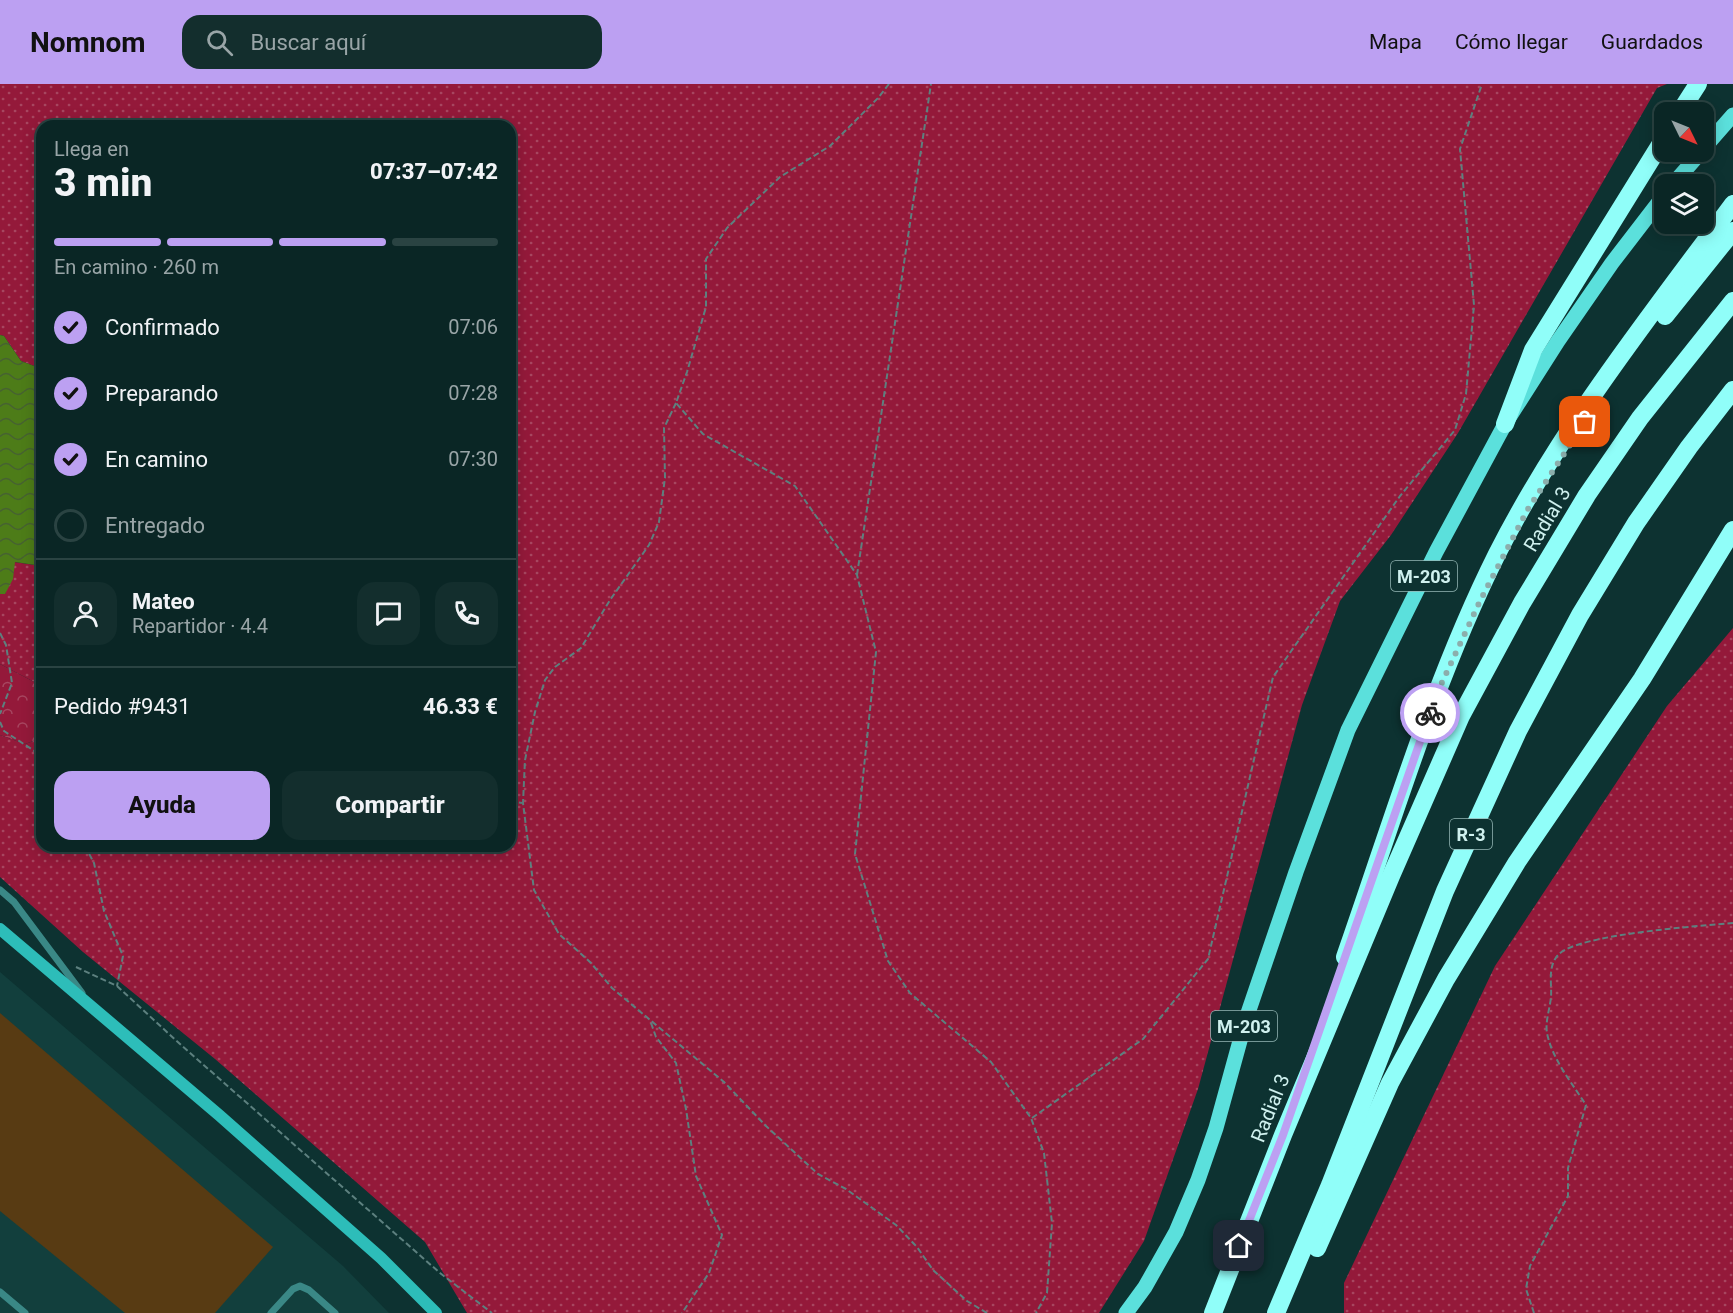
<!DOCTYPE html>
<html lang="es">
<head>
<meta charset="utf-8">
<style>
	:root { --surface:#0a2625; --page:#132e2d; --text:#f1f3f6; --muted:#99a5a7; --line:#2a4342; --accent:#bca0f2 }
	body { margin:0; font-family:Roboto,sans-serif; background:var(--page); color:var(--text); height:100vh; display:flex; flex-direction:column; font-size:22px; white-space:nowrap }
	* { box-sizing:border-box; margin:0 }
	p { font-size:20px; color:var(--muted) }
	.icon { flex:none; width:33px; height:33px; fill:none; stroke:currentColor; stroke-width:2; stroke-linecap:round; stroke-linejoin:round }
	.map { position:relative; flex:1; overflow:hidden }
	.side { position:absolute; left:36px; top:36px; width:480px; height:732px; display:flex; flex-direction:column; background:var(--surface); border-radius:18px; box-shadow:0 3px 15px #0003,0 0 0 2px var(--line) }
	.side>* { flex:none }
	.needle { width:39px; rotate:133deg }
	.tools { position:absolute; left:1654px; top:18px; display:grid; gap:12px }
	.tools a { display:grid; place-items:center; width:60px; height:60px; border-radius:12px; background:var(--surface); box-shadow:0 3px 15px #0003,0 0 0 2px var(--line); font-size:30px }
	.pin { position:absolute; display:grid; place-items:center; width:51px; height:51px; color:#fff; margin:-26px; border-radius:12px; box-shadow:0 3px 9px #0006 }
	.courier { position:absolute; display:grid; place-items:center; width:60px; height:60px; margin:-30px; border:4px solid #bca0f2; border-radius:50%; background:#fff; color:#222; box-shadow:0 2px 8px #0007 }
	.summary em { font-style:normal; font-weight:800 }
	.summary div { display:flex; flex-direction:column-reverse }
	.summary { display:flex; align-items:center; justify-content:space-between; height:102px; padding:0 18px }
	h1 { font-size:39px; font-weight:800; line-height:45px }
	.bar { display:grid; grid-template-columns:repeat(4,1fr); gap:9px 6px; align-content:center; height:72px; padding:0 18px }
	.bar i { height:8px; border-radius:4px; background:var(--line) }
	.bar .current { background:var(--accent) }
	.bar p { grid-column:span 4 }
	.line { display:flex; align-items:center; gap:15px; padding:0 18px; border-top:2px solid var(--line) }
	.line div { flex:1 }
	.round { display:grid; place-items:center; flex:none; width:63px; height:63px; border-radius:18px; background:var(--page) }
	ol { padding:0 18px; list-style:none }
	li { display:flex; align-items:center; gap:18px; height:66px }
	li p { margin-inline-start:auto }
	li .icon { padding:6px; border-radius:50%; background:var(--accent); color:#111; stroke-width:4 }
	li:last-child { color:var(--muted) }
	li i { width:33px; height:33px; border:3px solid var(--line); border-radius:50% }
	.primary-button { display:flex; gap:12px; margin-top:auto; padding:12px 18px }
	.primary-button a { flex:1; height:69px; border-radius:18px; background:var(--accent); color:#111; font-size:24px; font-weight:800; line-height:69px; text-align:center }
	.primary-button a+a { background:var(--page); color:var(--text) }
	header { display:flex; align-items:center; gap:36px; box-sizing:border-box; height:84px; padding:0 30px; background:var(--accent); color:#111 }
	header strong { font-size:28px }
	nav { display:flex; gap:33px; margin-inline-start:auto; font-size:21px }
	.search { width:420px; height:54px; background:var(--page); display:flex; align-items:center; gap:15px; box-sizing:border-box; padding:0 21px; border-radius:18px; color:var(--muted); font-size:22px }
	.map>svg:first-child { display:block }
</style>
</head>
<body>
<header>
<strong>Nomnom</strong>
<div class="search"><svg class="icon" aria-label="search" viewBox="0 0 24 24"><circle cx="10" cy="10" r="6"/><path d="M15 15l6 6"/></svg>Buscar aquí</div>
<nav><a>Mapa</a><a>Cómo llegar</a><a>Guardados</a></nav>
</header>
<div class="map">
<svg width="1733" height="1229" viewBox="0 0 1733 1229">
	<defs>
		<pattern id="grass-dots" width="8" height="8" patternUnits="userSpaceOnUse" patternTransform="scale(1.5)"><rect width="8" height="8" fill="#94193a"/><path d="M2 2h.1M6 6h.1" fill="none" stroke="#a74660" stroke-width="1.8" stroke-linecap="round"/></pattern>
		<pattern id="forest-crowns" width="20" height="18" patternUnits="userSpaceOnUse" patternTransform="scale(1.5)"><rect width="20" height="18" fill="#94193a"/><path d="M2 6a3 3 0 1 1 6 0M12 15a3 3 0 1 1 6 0" fill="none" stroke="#a74660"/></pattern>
		<pattern id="water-waves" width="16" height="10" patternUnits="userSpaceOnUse" patternTransform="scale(1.5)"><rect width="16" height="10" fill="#4d7c18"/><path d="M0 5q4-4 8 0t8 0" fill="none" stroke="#466230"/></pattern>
	</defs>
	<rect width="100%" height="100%" fill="#0d3231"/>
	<path fill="#123f3d" d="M0,888L343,1182L389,1229H0Z"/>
	<g fill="url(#grass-dots)">
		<path d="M0,0H1667L1657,4L1458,349L1391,451L1340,517L1302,621L1198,1005L1144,1157L1099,1229H467L425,1158L215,975L83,868L0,793V651L25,660L42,654V762H510V42H42V285L21,277L4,252L0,251Z"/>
		<path d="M14,478L42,482V602L0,580V510H5Z"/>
		<path d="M1733,544V1229H1344V1199L1495,882L1667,622Z"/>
	</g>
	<path fill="url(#forest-crowns)" d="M0,580L42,602V654L25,660L0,651Z"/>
	<path fill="url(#water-waves)" d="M0,251L4,252L21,277L42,285V482L15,478L13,495L5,510H0Z"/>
	<path fill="#583b13" d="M0,929L273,1163L215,1229H125L0,1127Z"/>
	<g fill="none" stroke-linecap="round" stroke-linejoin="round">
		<g stroke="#5d807f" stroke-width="2" stroke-dasharray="6 3" stroke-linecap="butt">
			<path d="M889,0L878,14L830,62L780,93L727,144L706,175V223L687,288L676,319L703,350L795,402L857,491L876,568L855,770L888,877L910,909L991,978L1031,1034L1044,1069L1052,1139L1047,1209L1036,1229"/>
			<path d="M676,319L664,344L665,394L659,438L649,461L610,516L581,564L555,583L545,596L535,628L525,676L523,719L534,806L559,850L591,879L612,904L724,998L766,1042L818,1090L846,1105L896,1141L917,1163L933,1186L967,1217L987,1229"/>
			<path d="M857,491L931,0"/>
			<path d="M0,549L6,561L12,599L0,630"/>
			<path d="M0,638L4,647L42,672"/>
			<path d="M510,717L522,719"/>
			<path d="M85,762L94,779L104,827L123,872L117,902"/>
			<path d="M76,883L117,902L181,961L440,1189L492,1229"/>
			<path d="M651,939L656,953L676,979L686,1025L696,1092L722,1151L709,1189L682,1229"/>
			<path d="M1032,1034L1143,955L1208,875L1273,593L1400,412L1455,346L1466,310L1474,221L1460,65L1482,0"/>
			<path d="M1534,1229L1526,1205L1530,1182L1568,1112V1084L1586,1021C1572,999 1552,975 1547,949C1545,938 1550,924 1551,913C1552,899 1547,882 1559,870C1580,850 1700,842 1733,839"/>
		</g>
		<g stroke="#3a8886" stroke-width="7">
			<path d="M0,806L14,818L82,909"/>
			<path d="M0,1208L25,1229"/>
			<path d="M271,1229L293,1205L300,1202L309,1206L335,1229"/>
		</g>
		<path stroke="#2dbdb9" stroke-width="12" d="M0,845L219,1031L381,1174L436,1229"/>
		<g stroke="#5be0dc" stroke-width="15">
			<path d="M1704,64L1733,31"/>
			<path d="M1673,100L1701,68"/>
			<path d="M1126,1229L1145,1203L1176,1148L1198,1096L1216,1044L1246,935L1296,788L1348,646L1436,468L1505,340L1558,257L1612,179L1665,110"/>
		</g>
		<g stroke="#90fef9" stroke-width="18">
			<path d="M1680,28L1698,0"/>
			<path d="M1665,232L1733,147"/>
			<path d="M1505,340L1533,266L1665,53"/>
			<path d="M1345,873C1392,739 1434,596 1497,470C1561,344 1650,232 1733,120"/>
			<path d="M1317,1164L1390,999L1446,895L1517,778L1642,595L1733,446"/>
			<path d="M1213,1229L1283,1051L1391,792L1461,632L1522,519L1587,411L1640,334L1733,217"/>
			<path d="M1276,1229L1330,1101L1445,807L1518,647L1580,531L1636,439L1689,363L1733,306"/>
		</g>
	</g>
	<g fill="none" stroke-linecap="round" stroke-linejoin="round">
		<path stroke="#8caeac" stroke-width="6" stroke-dasharray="0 10.8" d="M1430,629L1439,605L1481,515L1528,425L1585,338"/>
		<path stroke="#bca0f2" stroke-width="8" d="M1239,1162L1283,1051L1430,629"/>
	</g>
	<g text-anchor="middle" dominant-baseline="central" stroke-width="5" stroke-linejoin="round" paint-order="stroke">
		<g fill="#0d3231" stroke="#96b8b6" stroke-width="1.5">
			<rect x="1391" y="477" width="66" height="30" rx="4.5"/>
			<rect x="1450" y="735" width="42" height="30" rx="4.5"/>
			<rect x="1211" y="927" width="66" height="30" rx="4.5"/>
		</g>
		<g font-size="18" font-weight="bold" fill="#d0f1ef">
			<text x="1424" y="492">M-203</text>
			<text x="1471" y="750">R-3</text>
			<text x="1244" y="942">M-203</text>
		</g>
		<g font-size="20" fill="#d0f1ef" stroke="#0d3231">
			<text transform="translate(1547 435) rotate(-59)">Radial 3</text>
			<text transform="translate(1270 1024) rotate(-68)">Radial 3</text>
		</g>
	</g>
</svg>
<div class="tools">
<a><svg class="needle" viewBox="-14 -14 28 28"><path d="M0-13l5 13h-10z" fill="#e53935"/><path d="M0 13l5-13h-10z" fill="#99a5a7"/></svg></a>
<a><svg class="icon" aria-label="layers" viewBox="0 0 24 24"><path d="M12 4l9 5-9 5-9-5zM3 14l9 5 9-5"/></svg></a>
</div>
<div class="pin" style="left:1585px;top:338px;background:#ea580c"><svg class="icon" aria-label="bag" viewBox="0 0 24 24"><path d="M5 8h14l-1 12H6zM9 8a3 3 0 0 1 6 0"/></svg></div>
<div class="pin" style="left:1239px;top:1162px;background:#1f2937"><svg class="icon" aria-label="home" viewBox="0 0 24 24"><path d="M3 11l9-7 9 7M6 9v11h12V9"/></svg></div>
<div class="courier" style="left:1430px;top:629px"><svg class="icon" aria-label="bike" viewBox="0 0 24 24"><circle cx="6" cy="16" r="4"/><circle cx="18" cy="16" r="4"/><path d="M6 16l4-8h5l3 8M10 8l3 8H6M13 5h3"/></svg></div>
<section class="side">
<div class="summary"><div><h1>3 min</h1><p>Llega en</p></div><em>07:37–07:42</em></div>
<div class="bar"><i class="current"></i><i class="current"></i><i class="current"></i><i></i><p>En camino · 260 m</p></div>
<ol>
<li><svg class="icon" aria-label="check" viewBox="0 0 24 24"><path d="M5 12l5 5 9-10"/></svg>Confirmado<p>07:06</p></li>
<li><svg class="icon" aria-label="check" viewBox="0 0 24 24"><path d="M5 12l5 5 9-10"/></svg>Preparando<p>07:28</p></li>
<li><svg class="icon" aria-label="check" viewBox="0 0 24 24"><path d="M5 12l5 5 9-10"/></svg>En camino<p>07:30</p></li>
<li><i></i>Entregado</li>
</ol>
<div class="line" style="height:108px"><a class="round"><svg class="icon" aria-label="person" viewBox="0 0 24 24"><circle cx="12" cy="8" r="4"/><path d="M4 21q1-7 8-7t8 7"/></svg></a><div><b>Mateo</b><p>Repartidor · 4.4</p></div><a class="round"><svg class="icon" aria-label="chat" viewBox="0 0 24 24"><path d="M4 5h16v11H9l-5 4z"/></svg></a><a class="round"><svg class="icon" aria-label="phone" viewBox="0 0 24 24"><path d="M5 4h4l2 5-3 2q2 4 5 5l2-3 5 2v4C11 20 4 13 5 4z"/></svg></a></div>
<div class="line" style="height:78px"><div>Pedido #9431</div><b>46.33 €</b></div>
<div class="primary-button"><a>Ayuda</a><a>Compartir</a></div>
</section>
</div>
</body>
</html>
